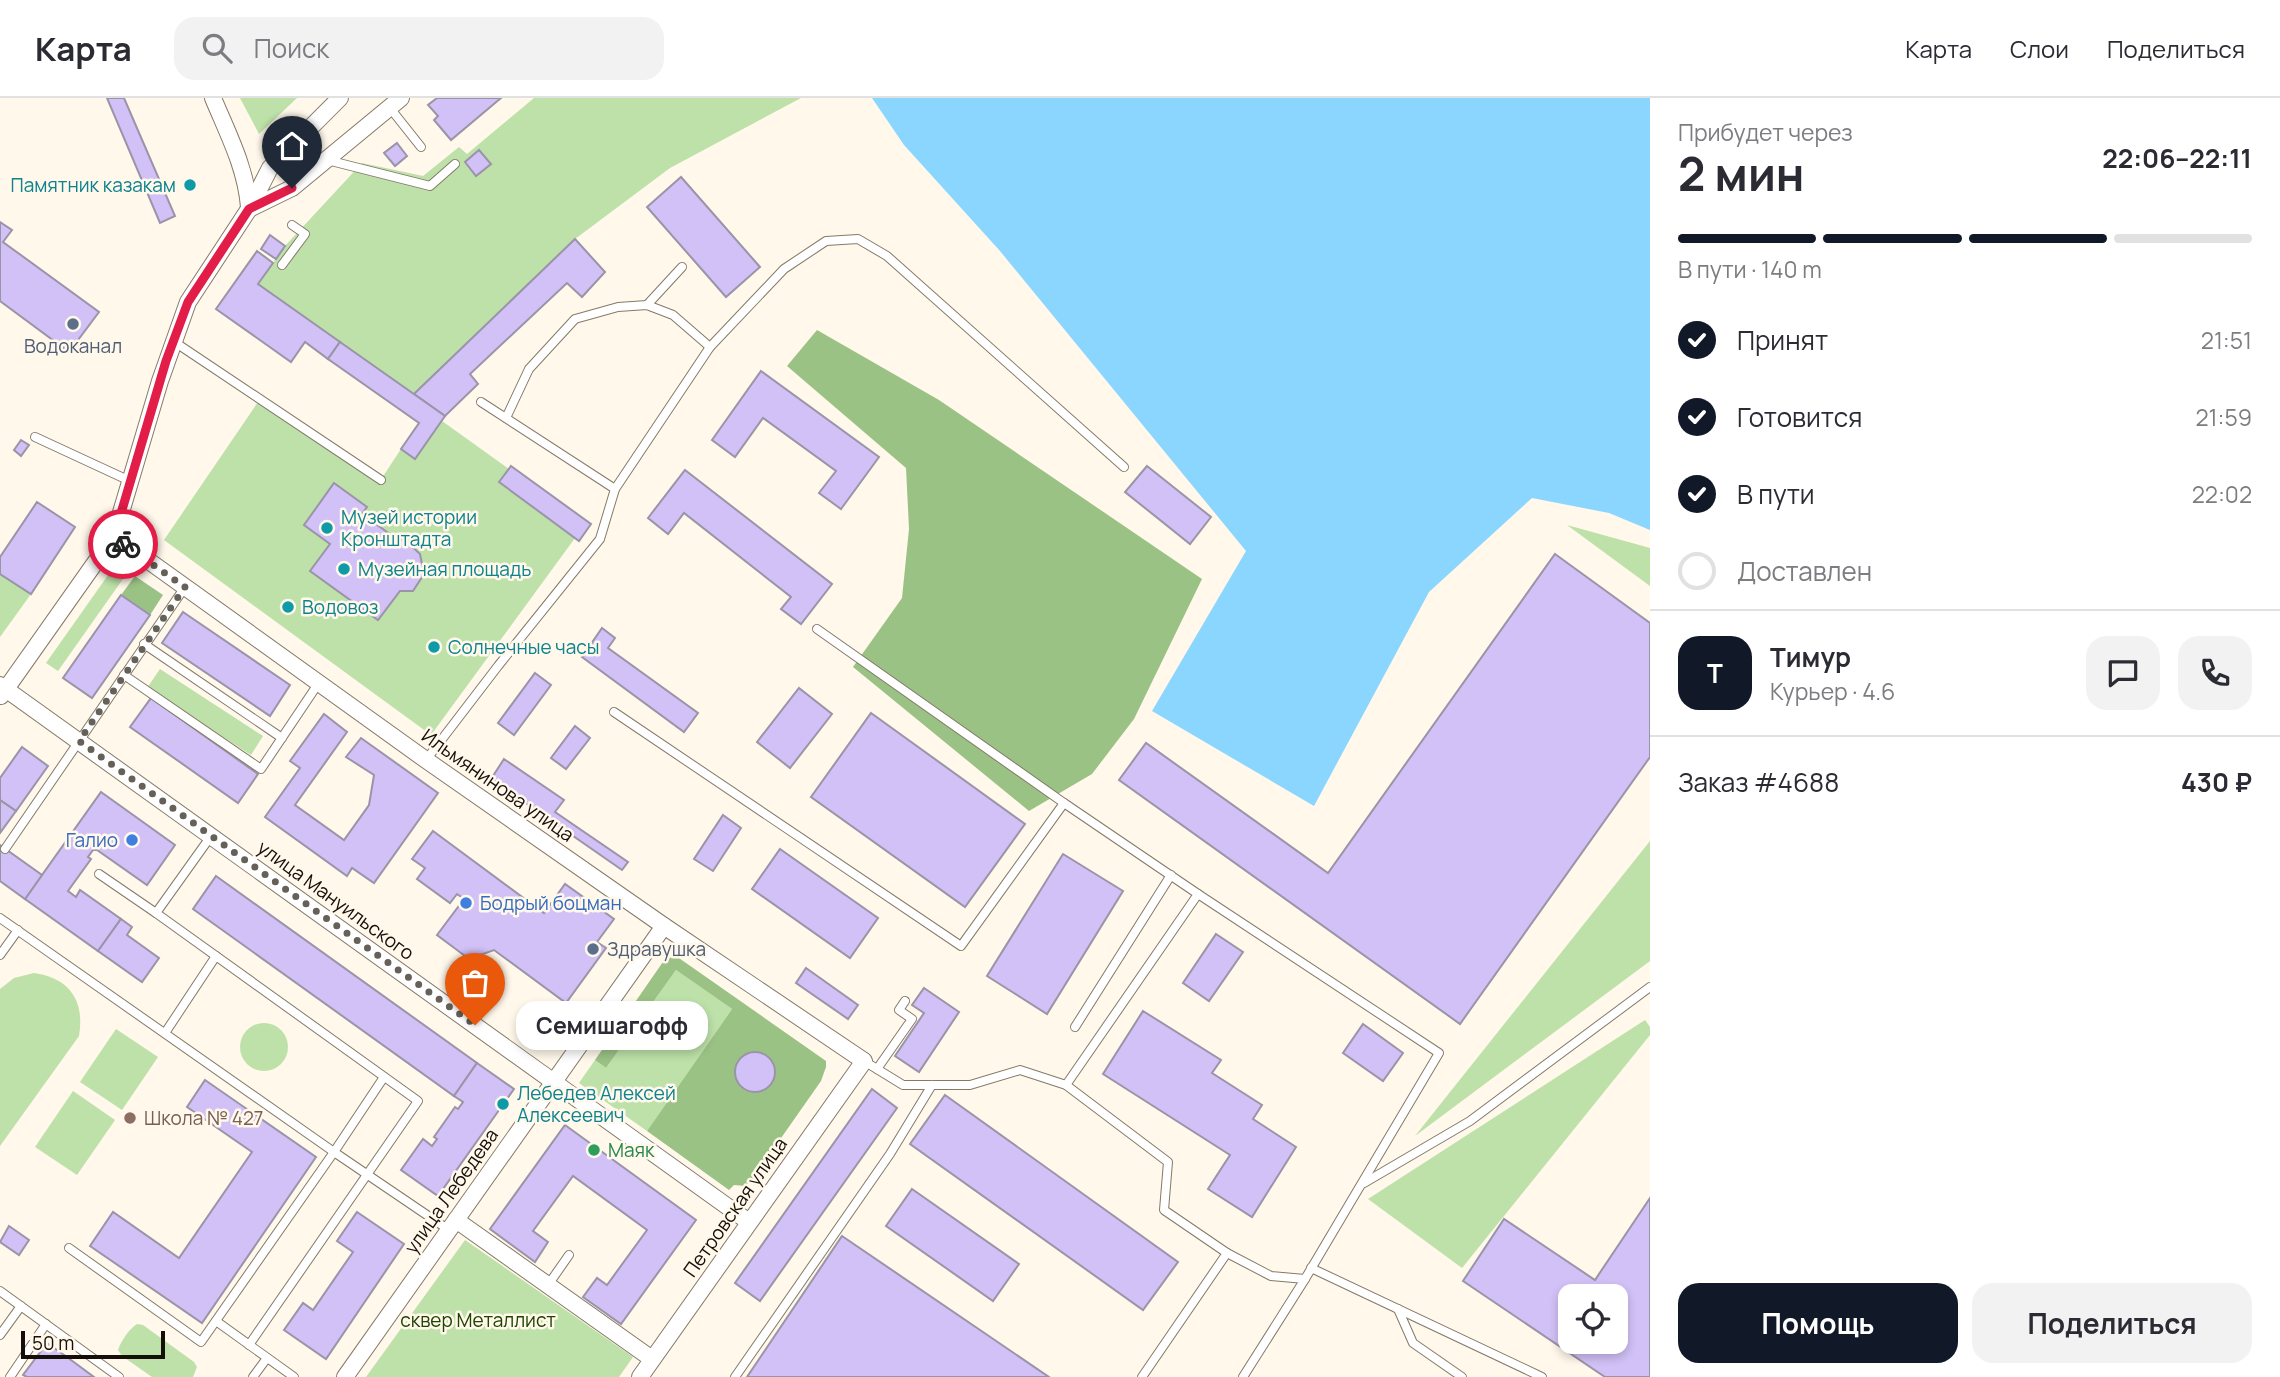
<!DOCTYPE html>
<html lang="ru">
<head>
<meta charset="utf-8">
<style>
	:root { --surface:#fff; --page:#f2f2f3; --text:#2b2b33; --muted:#7c7c81; --line:#e1e1e2; --accent:#111827 }
	body { margin:0; font-family:Manrope,sans-serif; background:var(--page); color:var(--text); height:100vh; display:flex; flex-direction:column; font-size:26px; white-space:nowrap }
	* { box-sizing:border-box; margin:0 }
	p { font-size:23px; color:var(--muted) }
	.icon { flex:none; width:38px; height:38px; fill:none; stroke:currentColor; stroke-width:2; stroke-linecap:round; stroke-linejoin:round }
	.map { position:relative; flex:1; overflow:hidden }
	.panel { display:flex; flex-direction:column; background:var(--surface); width:630px }
	.panel>* { flex:none }
	.fabs { position:absolute; left:1558px; top:1186px; display:grid; gap:14px }
	.fabs a { display:grid; place-items:center; width:70px; height:70px; border-radius:14px; background:var(--surface); box-shadow:0 4px 10px #0003; font-size:35px }
	.scale { position:absolute; left:21px; bottom:18px; width:144px; box-sizing:border-box; padding-left:7px; border:4px solid #141009; border-top:0; font-size:19px; line-height:24px; white-space:nowrap; color:#141009; -webkit-text-stroke:5px #fff8eb; paint-order:stroke }
	.pin { position:absolute; display:grid; place-items:center; width:60px; height:60px; color:#fff; margin:-72px -30px; border-radius:50% 50% 50% 0; rotate:-45deg; box-shadow:0 0 7px #0007 }
	.pin .icon { rotate:45deg }
	.courier { position:absolute; display:grid; place-items:center; width:70px; height:70px; margin:-35px; border:5px solid #e11d48; border-radius:50%; background:#fff; color:#222; box-shadow:0 2px 9px #0007 }
	.bubble { position:absolute; height:49px; border-radius:21px; background:var(--surface); box-shadow:0 4px 10px #0003; font-size:23px; font-weight:700; line-height:49px; text-align:center }
	.headline em { font-style:normal; font-weight:700 }
	.headline div { display:flex; flex-direction:column-reverse }
	.headline { display:flex; align-items:center; justify-content:space-between; height:119px; padding:0 28px }
	h1 { font-size:46px; font-weight:700; line-height:52px }
	.bar { display:grid; grid-template-columns:repeat(4,1fr); gap:10px 7px; align-content:center; height:84px; padding:0 28px }
	.bar i { height:9px; border-radius:5px; background:var(--line) }
	.bar .selected { background:var(--accent) }
	.bar p { grid-column:span 4 }
	.line { display:flex; align-items:center; gap:18px; padding:0 28px; border-top:2px solid var(--line) }
	.line div { flex:1 }
	.round { display:grid; place-items:center; flex:none; width:74px; height:74px; border-radius:21px; background:var(--page) }
	ol { padding:0 28px; list-style:none }
	li { display:flex; align-items:center; gap:21px; height:77px }
	li p { margin-inline-start:auto }
	li .icon { padding:7px; border-radius:50%; background:var(--accent); color:#fff; stroke-width:4 }
	li:last-child { color:var(--muted) }
	li i { width:38px; height:38px; border:4px solid var(--line); border-radius:50% }
	.cta { display:flex; gap:14px; margin-top:auto; padding:14px 28px }
	.cta a { flex:1; height:80px; border-radius:21px; background:var(--accent); color:#fff; font-size:28px; font-weight:700; line-height:80px; text-align:center }
	.cta a+a { background:var(--page); color:var(--text) }
	header { display:flex; align-items:center; gap:42px; box-sizing:border-box; height:98px; padding:0 35px; background:var(--surface); border-bottom:2px solid var(--line) }
	header strong { font-size:33px }
	nav { display:flex; gap:38px; margin-inline-start:auto; font-size:24px }
	.search { width:490px; height:63px; background:var(--page); display:flex; align-items:center; gap:18px; box-sizing:border-box; padding:0 24px; border-radius:21px; color:var(--muted); font-size:26px }
	main { display:flex; flex:1; min-height:0 }
	.map>svg:first-child { display:block }
</style>
</head>
<body>
<header>
<strong>Карта</strong>
<div class="search"><svg class="icon" aria-label="search" viewBox="0 0 24 24"><circle cx="10" cy="10" r="6"/><path d="M15 15l6 6"/></svg>Поиск</div>
<nav><a>Карта</a><a>Слои</a><a>Поделиться</a></nav>
</header>
<main>
<div class="map">
<svg width="1650" height="1279" viewBox="0 0 1650 1279">
	<rect width="100%" height="100%" fill="#fff8eb"/>
	<g fill="#bde1a9">
		<path d="M240,0H297L259,36Z"/>
		<path d="M534,0H801L670,70L575,141L414,296L258,186L285,148L362,65L423,78L459,49L467,56Z"/>
		<path d="M258,304L378,386L401,351L415,361L442,323L509,371L499,385L575,440L431,637L164,442Z"/>
		<path d="M1567,427L1650,450V488Z"/>
		<path d="M118,463L130,471L58,573L46,565Z"/>
		<path d="M0,476L31,496L0,539Z"/>
		<path d="M160,571L263,638L251,657L147,590Z"/>
		<path d="M1650,743V863L1415,1038Z"/>
		<path d="M676,872L732,911L647,1033L579,985L595,962L606,970Z"/>
		<path d="M34,875C69,880 85,902 79,938L0,1048V891L14,880Z"/>
		<path d="M1645,922L1650,929V937L1462,1170L1368,1101Z"/>
		<circle cx="264" cy="949" r="24"/>
		<path d="M116,931L158,959L122,1012L80,984Z"/>
		<path d="M73,993L115,1022L77,1077L35,1049Z"/>
		<path d="M465,1142L633,1259L619,1279H366Z"/>
		<path d="M137,1226L143,1227L194,1264L197,1269L193,1279H152L122,1258L118,1252C121,1243 129,1231 137,1226Z"/>
	</g>
	<g fill="#9bc285">
		<path d="M817,232L939,302L1202,481L1134,621L1092,676L1029,713L853,569L902,500L909,431L906,370L787,268Z"/>
		<path d="M135,478L163,497L150,517L121,497Z"/>
		<path d="M676,858L826,963V969L821,983L751,1083L745,1088L734,1087L729,1092L647,1033L732,911L676,872L606,970L595,962L665,861Z"/>
	</g>
	<path fill="#8ad6ff" d="M872,0H1650V432L1609,415L1532,400L1429,494L1314,708L1152,613L1246,453L1000,153L904,47Z"/>
	<g fill="#d1c1f6" stroke="#9a94a8" stroke-width="2" fill-rule="evenodd">
		<path d="M107,0H124L175,118L160,125Z"/>
		<path d="M437,0H501L451,42L434,22L438,18L428,7Z"/>
		<path d="M397,45L407,58L395,68L384,55Z"/>
		<path d="M479,52L491,66L476,78L465,64Z"/>
		<path d="M681,79L760,169L726,199L647,109Z"/>
		<path d="M0,124L12,132L3,144L99,214L69,254L0,203Z"/>
		<path d="M270,137L285,148L276,161L261,151Z"/>
		<path d="M575,141L605,174L582,199L567,185L470,276L478,286L445,318L414,296Z"/>
		<path d="M257,153L273,165L258,186L340,244L328,261L305,244L291,264L216,211Z"/>
		<path d="M340,244L445,318L415,361L401,351L419,325L328,261Z"/>
		<path d="M761,273L879,359L841,411L819,395L836,373L763,320L735,359L712,342Z"/>
		<path d="M21,342L29,347L21,358L14,352Z"/>
		<path d="M511,368L591,426L579,443L499,384Z"/>
		<path d="M1147,368L1211,419L1190,446L1125,394Z"/>
		<path d="M685,372L832,486L801,526L781,511L791,499L684,415L668,436L648,420Z"/>
		<path d="M334,385L367,409L362,416L394,439L406,443L420,456L424,476L413,493H400L378,522L310,473L330,446L304,427Z"/>
		<path d="M37,404L75,429L31,496L0,476V459Z"/>
		<path d="M1555,456L1650,525V659L1460,926L1119,682L1146,645L1328,775Z"/>
		<path d="M121,497L150,517L92,600L63,580Z"/>
		<path d="M183,514L290,587L270,618L162,545Z"/>
		<path d="M602,530L615,540L608,550L698,615L684,634L582,559Z"/>
		<path d="M535,575L551,587L514,637L498,625Z"/>
		<path d="M799,590L832,616L790,670L757,644Z"/>
		<path d="M151,600L258,676L238,705L130,629Z"/>
		<path d="M871,615L1025,726L965,809L811,699Z"/>
		<path d="M324,616L347,634L295,707L344,742L369,707L374,677L346,659L361,640L438,695L374,785L352,770L347,778L265,719L300,670L290,663Z"/>
		<path d="M575,628L590,640L566,671L551,660Z"/>
		<path d="M22,649L48,668L16,713L0,702V680Z"/>
		<path d="M504,661L564,702L555,714L628,764L622,772L491,681Z"/>
		<path d="M101,694L175,747L147,787L97,752H93L88,759L91,761L68,793L76,799L80,792L121,821L98,853L25,801Z"/>
		<path d="M0,702L16,713L0,735Z"/>
		<path d="M723,717L741,730L713,773L694,761Z"/>
		<path d="M433,733L544,815L565,786L614,821L597,844L606,850L566,905L494,852L469,861L437,837L464,801L457,796L450,805L417,781L425,770L412,761Z"/>
		<path d="M0,747L42,777L25,801L0,783Z"/>
		<path d="M780,751L878,820L850,860L752,791Z"/>
		<path d="M1063,756L1123,793L1047,916L987,878Z"/>
		<path d="M216,778L477,965L454,998L193,811Z"/>
		<path d="M121,821L132,829L127,837L159,860L142,884L98,853Z"/>
		<path d="M1216,836L1243,854L1209,903L1183,885Z"/>
		<path d="M806,870L858,907L848,921L796,885Z"/>
		<path d="M924,890L959,914L919,974L895,958L924,915L912,907Z"/>
		<path d="M1143,913L1221,962L1212,975L1262,1007L1253,1021L1296,1049L1252,1119L1208,1091L1230,1057L1103,976Z"/>
		<path d="M1363,926L1403,955L1383,983L1343,955Z"/>
		<circle cx="755" cy="974" r="20"/>
		<path d="M477,965L514,991L438,1098L401,1072L423,1041L432,1048L437,1041L434,1039L455,1009L458,1011L463,1004L454,998Z"/>
		<path d="M205,982L316,1059L202,1225L90,1148L113,1114L179,1160L252,1054L187,1009Z"/>
		<path d="M872,991L897,1010L760,1203L735,1185Z"/>
		<path d="M945,997L1178,1164L1143,1212L910,1046Z"/>
		<path d="M565,1027L696,1122L621,1226L583,1199L597,1180L607,1187L647,1132L573,1078L533,1133L548,1144L535,1164L490,1131Z"/>
		<path d="M912,1091L1019,1166L993,1203L886,1128Z"/>
		<path d="M1650,1100V1279H1605L1463,1183L1504,1121L1595,1182ZM1570,1199H1615V1244H1570Z"/>
		<path d="M357,1114L404,1146L326,1261L284,1232L303,1205L313,1212L353,1154L337,1143Z"/>
		<path d="M9,1128L29,1142L19,1157L0,1144Z"/>
		<path d="M842,1138L1049,1279H747Z"/>
		<path d="M47,1245L67,1259L94,1279H27L23,1277Z"/>
	</g>
	<g fill="none" stroke-linecap="round" stroke-linejoin="round">
		<defs>
			<g id="service">
				<path d="M390,10L421,49"/>
				<path d="M327,62L430,88L455,66"/>
				<path d="M282,167L305,136L292,127"/>
				<path d="M647,207L682,169"/>
				<path d="M173,243L381,382"/>
				<path d="M481,304L615,391"/>
				<path d="M506,320L529,271L575,221L618,209L647,207L673,217L710,249"/>
				<path d="M35,339L130,383"/>
				<path d="M817,531L1064,705"/>
				<path d="M144,546L282,640"/>
				<path d="M124,577L261,671L318,586"/>
				<path d="M614,614L961,848L1064,705L1198,796L1066,987"/>
				<path d="M426,662L498,568L600,441L615,391L710,249L784,171L826,143L858,141L887,158L1124,369"/>
				<path d="M211,738L156,815L418,1003L249,1247"/>
				<path d="M5,751L185,489"/>
				<path d="M99,776L156,815"/>
				<path d="M1198,796L1439,955L1305,1181L1271,1178L1227,1155"/>
				<path d="M0,820L334,1054L201,1244L69,1150"/>
				<path d="M0,857L18,832"/>
				<path d="M1075,929L1171,777"/>
				<path d="M165,935L216,858"/>
				<path d="M864,963L903,987H970L1020,972L1066,987L1168,1064L1164,1112L1227,1155L1142,1279"/>
				<path d="M877,971L912,921L899,912L905,903"/>
				<path d="M384,979L334,1054L449,1132"/>
				<path d="M1364,1085L1470,1023L1650,889"/>
				<path d="M1311,1170L1542,1279"/>
				<path d="M548,1187L569,1157"/>
				<path d="M0,1193L119,1279"/>
				<path d="M1398,1211L1413,1245L1462,1279"/>
				<path d="M216,1223L294,1279"/>
				<path d="M0,1237L21,1208"/>
				<path d="M10,1279L46,1226"/>
				<path d="M253,1279L267,1260"/>
				<path d="M735,1279L890,1056L932,987"/>
				<path d="M1243,1279L1305,1181"/>
			</g>
			<g id="minor">
				<path d="M213,0C228,36 246,70 249,109"/>
				<path d="M249,111L292,90L401,0"/>
				<path d="M114,438L426,662L664,828L864,963L640,1279"/>
				<path d="M0,587L749,1124"/>
				<path d="M1,598L114,438L160,283L188,204L249,111L270,70L340,0"/>
				<path d="M456,1122L652,1261"/>
				<path d="M345,1279L664,828"/>
			</g>
		</defs>
		<use href="#service" stroke="#857a68" stroke-width="10"/>
		<use href="#minor" stroke="#857a68" stroke-width="18"/>
		<use href="#service" stroke="#fff" stroke-width="8"/>
		<use href="#minor" stroke="#fff" stroke-width="16"/>
	</g>
	<g fill="none" stroke-linecap="round" stroke-linejoin="round">
		<path stroke="#666158" stroke-width="7" stroke-dasharray="0 12.6" d="M123,446L185,489L79,643L475,927"/>
		<path stroke="#e11d48" stroke-width="9" d="M123,446L114,439L166,263L188,204L249,111L292,90"/>
	</g>
	<g fill="#0f9aa8" stroke="#fff8eb" stroke-width="2.5">
		<circle cx="190" cy="87" r="7"/>
		<circle cx="327" cy="430" r="7"/>
		<circle cx="344" cy="471" r="7"/>
		<circle cx="288" cy="509" r="7"/>
		<circle cx="434" cy="549" r="7"/>
		<circle cx="503" cy="1006" r="7"/>
	</g>
	<g fill="#5c6f8a" stroke="#fff8eb" stroke-width="2.5">
		<circle cx="73" cy="226" r="7"/>
		<circle cx="593" cy="851" r="7"/>
	</g>
	<g fill="#3f7fe0" stroke="#fff8eb" stroke-width="2.5">
		<circle cx="132" cy="742" r="7"/>
		<circle cx="466" cy="805" r="7"/>
	</g>
	<circle fill="#8d6e63" stroke="#fff8eb" stroke-width="2.5" cx="130" cy="1020" r="7"/>
	<circle fill="#2e9e5b" stroke="#fff8eb" stroke-width="2.5" cx="594" cy="1052" r="7"/>
	<g text-anchor="middle" dominant-baseline="central" stroke-width="5" stroke-linejoin="round" paint-order="stroke">
		<g font-size="19" fill="#0d838f" stroke="#fff8eb" text-anchor="start">
			<text x="176" y="87" text-anchor="end">Памятник казакам</text>
			<text x="341" y="419">Музей истории<tspan x="341" dy="22">Кронштадта</tspan></text>
			<text x="358" y="471">Музейная площадь</text>
			<text x="302" y="509">Водовоз</text>
			<text x="448" y="549">Солнечные часы</text>
			<text x="517" y="995">Лебедев Алексей<tspan x="517" dy="22">Алексеевич</tspan></text>
		</g>
		<g font-size="19" fill="#4e5e75" stroke="#fff8eb">
			<text x="73" y="248">Водоканал</text>
			<text x="607" y="851" text-anchor="start">Здравушка</text>
		</g>
		<g font-size="19" fill="#141009" stroke="#fff8eb">
			<text transform="translate(498 687) rotate(35)">Ильмянинова улица</text>
			<text transform="translate(336 802) rotate(36)">улица Мануильского</text>
			<text transform="translate(451 1093) rotate(-55)">улица Лебедева</text>
			<text transform="translate(735 1109) rotate(-55)">Петровская улица</text>
		</g>
		<g font-size="19" fill="#366cbe" stroke="#fff8eb" text-anchor="end">
			<text x="118" y="742">Галио</text>
			<text x="480" y="805" text-anchor="start">Бодрый боцман</text>
		</g>
		<g font-size="19" fill="#785e54" stroke="#fff8eb" text-anchor="start">
			<text x="144" y="1020">Школа № 427</text>
		</g>
		<g font-size="19" fill="#27864d" stroke="#fff8eb" text-anchor="start">
			<text x="608" y="1052">Маяк</text>
		</g>
		<g font-size="19" fill="#1f4300" stroke="#fff8eb">
			<text x="478" y="1222">сквер Металлист</text>
		</g>
	</g>
</svg>
<div class="fabs">
<a><svg class="icon" aria-label="locate" viewBox="0 0 24 24"><circle cx="12" cy="12" r="6"/><path d="M12 2v4M12 18v4M2 12h4M18 12h4"/></svg></a>
</div>
<div class="scale">50 m</div>
<div class="pin" style="left:475px;top:927px;background:#ea580c"><svg class="icon" aria-label="bag" viewBox="0 0 24 24"><path d="M5 8h14l-1 12H6zM9 8a3 3 0 0 1 6 0"/></svg></div>
<div class="pin" style="left:292px;top:90px;background:#1f2937"><svg class="icon" aria-label="home" viewBox="0 0 24 24"><path d="M3 11l9-7 9 7M6 9v11h12V9"/></svg></div>
<div class="courier" style="left:123px;top:446px"><svg class="icon" aria-label="bike" viewBox="0 0 24 24"><circle cx="6" cy="16" r="4"/><circle cx="18" cy="16" r="4"/><path d="M6 16l4-8h5l3 8M10 8l3 8H6M13 5h3"/></svg></div>
<div class="bubble" style="left:516px;top:903px;width:192px">Семишагофф</div>
</div>
<section class="panel">
<div class="headline"><div><h1>2 мин</h1><p>Прибудет через</p></div><em>22:06–22:11</em></div>
<div class="bar"><i class="selected"></i><i class="selected"></i><i class="selected"></i><i></i><p>В пути · 140 m</p></div>
<ol>
<li><svg class="icon" aria-label="check" viewBox="0 0 24 24"><path d="M5 12l5 5 9-10"/></svg>Принят<p>21:51</p></li>
<li><svg class="icon" aria-label="check" viewBox="0 0 24 24"><path d="M5 12l5 5 9-10"/></svg>Готовится<p>21:59</p></li>
<li><svg class="icon" aria-label="check" viewBox="0 0 24 24"><path d="M5 12l5 5 9-10"/></svg>В пути<p>22:02</p></li>
<li><i></i>Доставлен</li>
</ol>
<div class="line" style="height:126px"><b class="round" style="background:var(--accent);color:#fff">Т</b><div><b>Тимур</b><p>Курьер · 4.6</p></div><a class="round"><svg class="icon" aria-label="chat" viewBox="0 0 24 24"><path d="M4 5h16v11H9l-5 4z"/></svg></a><a class="round"><svg class="icon" aria-label="phone" viewBox="0 0 24 24"><path d="M5 4h4l2 5-3 2q2 4 5 5l2-3 5 2v4C11 20 4 13 5 4z"/></svg></a></div>
<div class="line" style="height:91px"><div>Заказ #4688</div><b>430 ₽</b></div>
<div class="cta"><a>Помощь</a><a>Поделиться</a></div>
</section>
</main>
</body>
</html>
